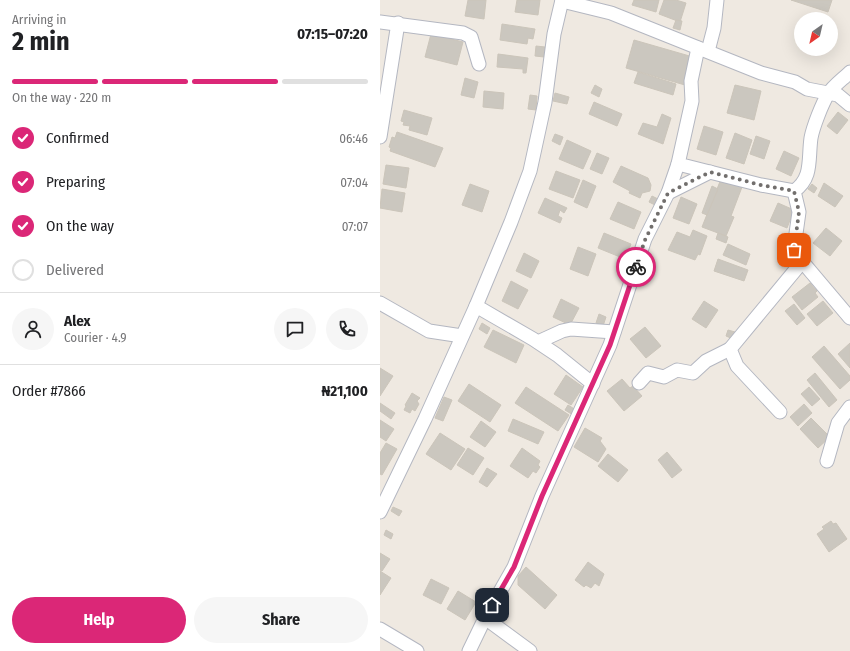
<!DOCTYPE html>
<html lang="en">
<head>
<meta charset="utf-8">
<style>
	:root { --surface:#fff; --page:#f6f6f6; --text:#202124; --muted:#757577; --line:#e0e0e0; --accent:#db2777 }
	body { margin:0; font-family:"Fira Sans Condensed",sans-serif; background:var(--page); color:var(--text); height:100vh; display:flex; flex-direction:column; font-size:15px; white-space:nowrap }
	* { box-sizing:border-box; margin:0 }
	p { font-size:13px; color:var(--muted) }
	.icon { flex:none; width:22px; height:22px; fill:none; stroke:currentColor; stroke-width:2; stroke-linecap:round; stroke-linejoin:round }
	.map { position:relative; flex:1; overflow:hidden }
	.drawer { display:flex; flex-direction:column; background:var(--surface); width:380px }
	.drawer>* { flex:none }
	.needle { width:26px; rotate:214deg }
	.tools { position:absolute; left:414px; top:12px; display:grid; gap:8px }
	.tools a { display:grid; place-items:center; width:44px; height:44px; border-radius:50%; background:var(--surface); box-shadow:0 4px 16px #0002; font-size:20px }
	.pin { position:absolute; display:grid; place-items:center; width:34px; height:34px; color:#fff; margin:-17px; border-radius:8px; box-shadow:0 2px 6px #0006 }
	.courier { position:absolute; display:grid; place-items:center; width:40px; height:40px; margin:-20px; border:3px solid #db2777; border-radius:50%; background:#fff; color:#222; box-shadow:0 1px 5px #0007 }
	.summary em { font-style:normal; font-weight:700 }
	.summary div { display:flex; flex-direction:column-reverse }
	.summary { display:flex; align-items:center; justify-content:space-between; height:68px; padding:0 12px }
	h1 { font-size:26px; font-weight:700; line-height:30px }
	.bar { display:grid; grid-template-columns:repeat(4,1fr); gap:6px 4px; align-content:center; height:48px; padding:0 12px }
	.bar i { height:5px; border-radius:3px; background:var(--line) }
	.bar .current { background:var(--accent) }
	.bar p { grid-column:span 4 }
	.line { display:flex; align-items:center; gap:10px; padding:0 12px; border-top:1px solid var(--line) }
	.line div { flex:1 }
	.round { display:grid; place-items:center; flex:none; width:42px; height:42px; border-radius:21px; background:var(--page) }
	ol { padding:0 12px; list-style:none }
	li { display:flex; align-items:center; gap:12px; height:44px }
	li p { margin-inline-start:auto }
	li .icon { padding:4px; border-radius:50%; background:var(--accent); color:#fff; stroke-width:4 }
	li:last-child { color:var(--muted) }
	li i { width:22px; height:22px; border:2px solid var(--line); border-radius:50% }
	.cta { display:flex; gap:8px; margin-top:auto; padding:8px 12px }
	.cta a { flex:1; height:46px; border-radius:24px; background:var(--accent); color:#fff; font-size:16px; font-weight:700; line-height:46px; text-align:center }
	.cta a+a { background:var(--page); color:var(--text) }
	main { display:flex; flex:1; min-height:0 }
	.map>svg:first-child { display:block }
</style>
</head>
<body>
<main>
<section class="drawer">
<div class="summary"><div><h1>2 min</h1><p>Arriving in</p></div><em>07:15–07:20</em></div>
<div class="bar"><i class="current"></i><i class="current"></i><i class="current"></i><i></i><p>On the way · 220 m</p></div>
<ol>
<li><svg class="icon" aria-label="check" viewBox="0 0 24 24"><path d="M5 12l5 5 9-10"/></svg>Confirmed<p>06:46</p></li>
<li><svg class="icon" aria-label="check" viewBox="0 0 24 24"><path d="M5 12l5 5 9-10"/></svg>Preparing<p>07:04</p></li>
<li><svg class="icon" aria-label="check" viewBox="0 0 24 24"><path d="M5 12l5 5 9-10"/></svg>On the way<p>07:07</p></li>
<li><i></i>Delivered</li>
</ol>
<div class="line" style="height:72px"><a class="round"><svg class="icon" aria-label="person" viewBox="0 0 24 24"><circle cx="12" cy="8" r="4"/><path d="M4 21q1-7 8-7t8 7"/></svg></a><div><b>Alex</b><p>Courier · 4.9</p></div><a class="round"><svg class="icon" aria-label="chat" viewBox="0 0 24 24"><path d="M4 5h16v11H9l-5 4z"/></svg></a><a class="round"><svg class="icon" aria-label="phone" viewBox="0 0 24 24"><path d="M5 4h4l2 5-3 2q2 4 5 5l2-3 5 2v4C11 20 4 13 5 4z"/></svg></a></div>
<div class="line" style="height:52px"><div>Order #7866</div><b>₦21,100</b></div>
<div class="cta"><a>Help</a><a>Share</a></div>
</section>
<div class="map">
<svg width="470" height="651" viewBox="0 0 470 651">
	<rect width="100%" height="100%" fill="#efe9e1"/>
	<g fill="#cbc7bf" stroke="#cbc5ba">
		<path d="M88,0H106L104,19L85,16Z"/>
		<path d="M137,0H160L158,15L135,12Z"/>
		<path d="M254,0H279L276,12L252,5Z"/>
		<path d="M284,0H296L306,3L300,22L279,14Z"/>
		<path d="M411,0H452L448,12Z"/>
		<path d="M296,20L302,21L300,30L293,28Z"/>
		<path d="M122,24L155,29L153,39L148,38L147,44L120,40Z"/>
		<path d="M51,34L83,42L77,65L45,57Z"/>
		<path d="M254,40L313,57L305,85L246,68Z"/>
		<path d="M156,46L165,47L164,57L155,56Z"/>
		<path d="M118,54L148,58L146,73H143V69L117,67Z"/>
		<path d="M258,72L296,84L293,95L254,83Z"/>
		<path d="M85,78L98,82L94,98L81,95Z"/>
		<path d="M215,85L222,89L219,97L211,93Z"/>
		<path d="M355,85L381,91L374,120L347,113Z"/>
		<path d="M104,91L124,93L123,109L103,107Z"/>
		<path d="M175,93L189,97L187,104L173,101Z"/>
		<path d="M150,95L157,96L156,110L148,109Z"/>
		<path d="M214,102L242,114L237,126L209,114Z"/>
		<path d="M24,110L52,118L47,135L29,130L30,126L23,125L24,122L21,121Z"/>
		<path d="M458,112L468,120L457,134L447,126Z"/>
		<path d="M282,114L291,118L283,144L258,134L263,123L277,127Z"/>
		<path d="M324,126L343,132L336,155L317,149Z"/>
		<path d="M17,132L63,148L55,167L10,151L11,148L9,147L12,137L15,138Z"/>
		<path d="M355,133L372,140L364,164L346,158Z"/>
		<path d="M175,134L183,137L180,145L172,141Z"/>
		<path d="M376,136L390,141L384,159L370,154Z"/>
		<path d="M187,140L211,151L203,169L179,159Z"/>
		<path d="M404,151L419,158L411,176L396,169Z"/>
		<path d="M217,153L229,158L222,174L210,169Z"/>
		<path d="M6,165L29,168L26,188L3,184Z"/>
		<path d="M241,166L268,178L271,185L270,191L262,193L260,198L249,193L250,191L233,182Z"/>
		<path d="M176,171L200,180L193,198L169,189Z"/>
		<path d="M341,179L362,187L351,216L354,217L346,236L322,227Z"/>
		<path d="M203,180L216,186L207,208L194,202Z"/>
		<path d="M444,183L463,196L455,207L438,196Z"/>
		<path d="M90,184L109,191L102,212L82,205Z"/>
		<path d="M432,184L437,188L434,193L428,189Z"/>
		<path d="M332,186L338,189L327,215L322,213Z"/>
		<path d="M2,189L25,193L22,212L0,208Z"/>
		<path d="M272,196L278,199L275,205L269,202Z"/>
		<path d="M301,197L317,204L309,224L293,218Z"/>
		<path d="M165,198L187,208L184,213L180,210L178,216L182,218L180,223L158,213Z"/>
		<path d="M238,202L261,212L254,229L230,219Z"/>
		<path d="M398,203L414,210L407,228L390,221Z"/>
		<path d="M446,228L462,241L450,256L433,243Z"/>
		<path d="M313,230L327,236L320,255L318,254L315,260L288,250L297,232L310,237Z"/>
		<path d="M224,233L251,244L245,259L218,248Z"/>
		<path d="M338,233L348,237L346,243L336,239Z"/>
		<path d="M348,244L370,254L366,265L343,255Z"/>
		<path d="M198,247L216,254L208,276L190,269Z"/>
		<path d="M144,253L159,261L151,278L136,271Z"/>
		<path d="M338,259L368,270L364,281L334,271Z"/>
		<path d="M131,281L148,290L138,309L122,301Z"/>
		<path d="M430,283L437,291L435,293L438,297L422,310L412,297Z"/>
		<path d="M181,299L199,308L190,325L173,317Z"/>
		<path d="M324,301L338,310L326,328L312,319Z"/>
		<path d="M443,301L453,313L437,326L427,314Z"/>
		<path d="M414,304L425,318L417,325L405,311Z"/>
		<path d="M219,314L226,317L223,326L216,323Z"/>
		<path d="M102,323L110,328L107,334L99,329Z"/>
		<path d="M265,327L281,346L266,358L250,339Z"/>
		<path d="M113,330L144,345L136,363L104,347Z"/>
		<path d="M348,330L355,332L353,339L346,336Z"/>
		<path d="M470,343V368L458,354Z"/>
		<path d="M444,346L470,376V380L460,389L432,357Z"/>
		<path d="M0,368L13,376L0,396Z"/>
		<path d="M435,373L457,400L449,407L427,380Z"/>
		<path d="M186,375L203,387L191,405L174,394Z"/>
		<path d="M242,379L250,388L253,386L262,396L244,411L227,391Z"/>
		<path d="M89,384L121,405L110,422L78,401Z"/>
		<path d="M146,387L189,415L178,431L135,403Z"/>
		<path d="M429,387L440,399L432,406L421,394Z"/>
		<path d="M32,393L40,398L37,401L39,404L35,411L32,409L30,413L24,410L26,406L25,405Z"/>
		<path d="M64,397L72,400L63,421L55,418Z"/>
		<path d="M0,403L15,413L11,419L0,411Z"/>
		<path d="M424,404L432,413L418,426L410,417Z"/>
		<path d="M188,405L196,410L193,415L185,410Z"/>
		<path d="M431,418L450,437L438,448L420,429Z"/>
		<path d="M133,419L164,432L158,444L128,431Z"/>
		<path d="M0,420L14,429L6,441L0,437Z"/>
		<path d="M101,421L116,432L105,447L90,437Z"/>
		<path d="M205,428L222,438L220,441L226,449L218,462L194,447Z"/>
		<path d="M60,433L85,449L71,470L46,454Z"/>
		<path d="M6,443L17,449L2,475L0,474V453Z"/>
		<path d="M88,448L104,458L93,475L77,465Z"/>
		<path d="M142,448L160,461L158,465L160,467L156,473L153,471L148,478L130,466Z"/>
		<path d="M287,452L302,470L292,478L278,460Z"/>
		<path d="M228,454L248,470L238,482L218,466Z"/>
		<path d="M107,468L117,474L107,487L99,482Z"/>
		<path d="M13,507L22,511L19,516L11,511Z"/>
		<path d="M451,521L453,524L456,523L467,539L449,552L437,534L444,529L442,527Z"/>
		<path d="M6,530L13,534L11,539L4,535Z"/>
		<path d="M0,553L10,559L2,571L0,570Z"/>
		<path d="M208,562L224,574L219,586L215,583L211,588L206,585L204,587L195,580Z"/>
		<path d="M146,567L177,595L165,609L138,585V576Z"/>
		<path d="M0,571L11,578L0,595Z"/>
		<path d="M51,579L69,588L61,604L43,595Z"/>
		<path d="M78,591L96,602L85,620L67,609Z"/>
	</g>
	<g fill="none" stroke-linecap="round" stroke-linejoin="round">
		<defs>
			<g id="minor">
				<path d="M182,1L231,13L381,73L415,82L427,89L458,95L470,105"/>
				<path d="M0,22L83,33L91,37L99,64"/>
				<path d="M318,48L311,81L312,101L298,164L381,185L414,191C433,178 428,159 431,138C433,127 442,104 448,94C453,86 463,79 470,72"/>
				<path d="M328,51L334,28L337,0"/>
				<path d="M0,137L18,23"/>
				<path d="M414,191L419,212L414,248L415,253L470,318"/>
				<path d="M288,193L330,172"/>
				<path d="M0,303L49,331L82,336"/>
				<path d="M96,306L153,339L177,355L213,384"/>
				<path d="M158,342L182,331L191,329L234,332"/>
				<path d="M259,383L268,373L284,377L297,370L313,373L326,361L350,349"/>
				<path d="M400,412L357,366L350,349L422,262"/>
				<path d="M447,461L458,423L470,407"/>
				<path d="M0,512L45,419L96,306L131,222L150,171L165,102L174,34L182,0"/>
				<path d="M105,618L150,651"/>
				<path d="M0,629L37,651"/>
				<path d="M89,651L105,618L134,567L162,496L230,345L265,239L288,193L298,164"/>
			</g>
		</defs>
		<use href="#minor" stroke="#b4b7c1" stroke-width="15"/>
		<use href="#minor" stroke="#fff" stroke-width="13"/>
	</g>
	<g fill="none" stroke-linecap="round" stroke-linejoin="round">
		<path stroke="#726f6d" stroke-width="4" stroke-dasharray="0 7.2" d="M256,267L265,240L288,193L330,172L381,185L414,191L419,212L414,250"/>
		<path stroke="#db2777" stroke-width="5" d="M112,605L134,567L162,496L230,345L256,267"/>
	</g>
</svg>
<div class="tools">
<a><svg class="needle" viewBox="-14 -14 28 28"><path d="M0-13l5 13h-10z" fill="#e53935"/><path d="M0 13l5-13h-10z" fill="#757577"/></svg></a>
</div>
<div class="pin" style="left:414px;top:250px;background:#ea580c"><svg class="icon" aria-label="bag" viewBox="0 0 24 24"><path d="M5 8h14l-1 12H6zM9 8a3 3 0 0 1 6 0"/></svg></div>
<div class="pin" style="left:112px;top:605px;background:#1f2937"><svg class="icon" aria-label="home" viewBox="0 0 24 24"><path d="M3 11l9-7 9 7M6 9v11h12V9"/></svg></div>
<div class="courier" style="left:256px;top:267px"><svg class="icon" aria-label="bike" viewBox="0 0 24 24"><circle cx="6" cy="16" r="4"/><circle cx="18" cy="16" r="4"/><path d="M6 16l4-8h5l3 8M10 8l3 8H6M13 5h3"/></svg></div>
</div>
</main>
</body>
</html>
